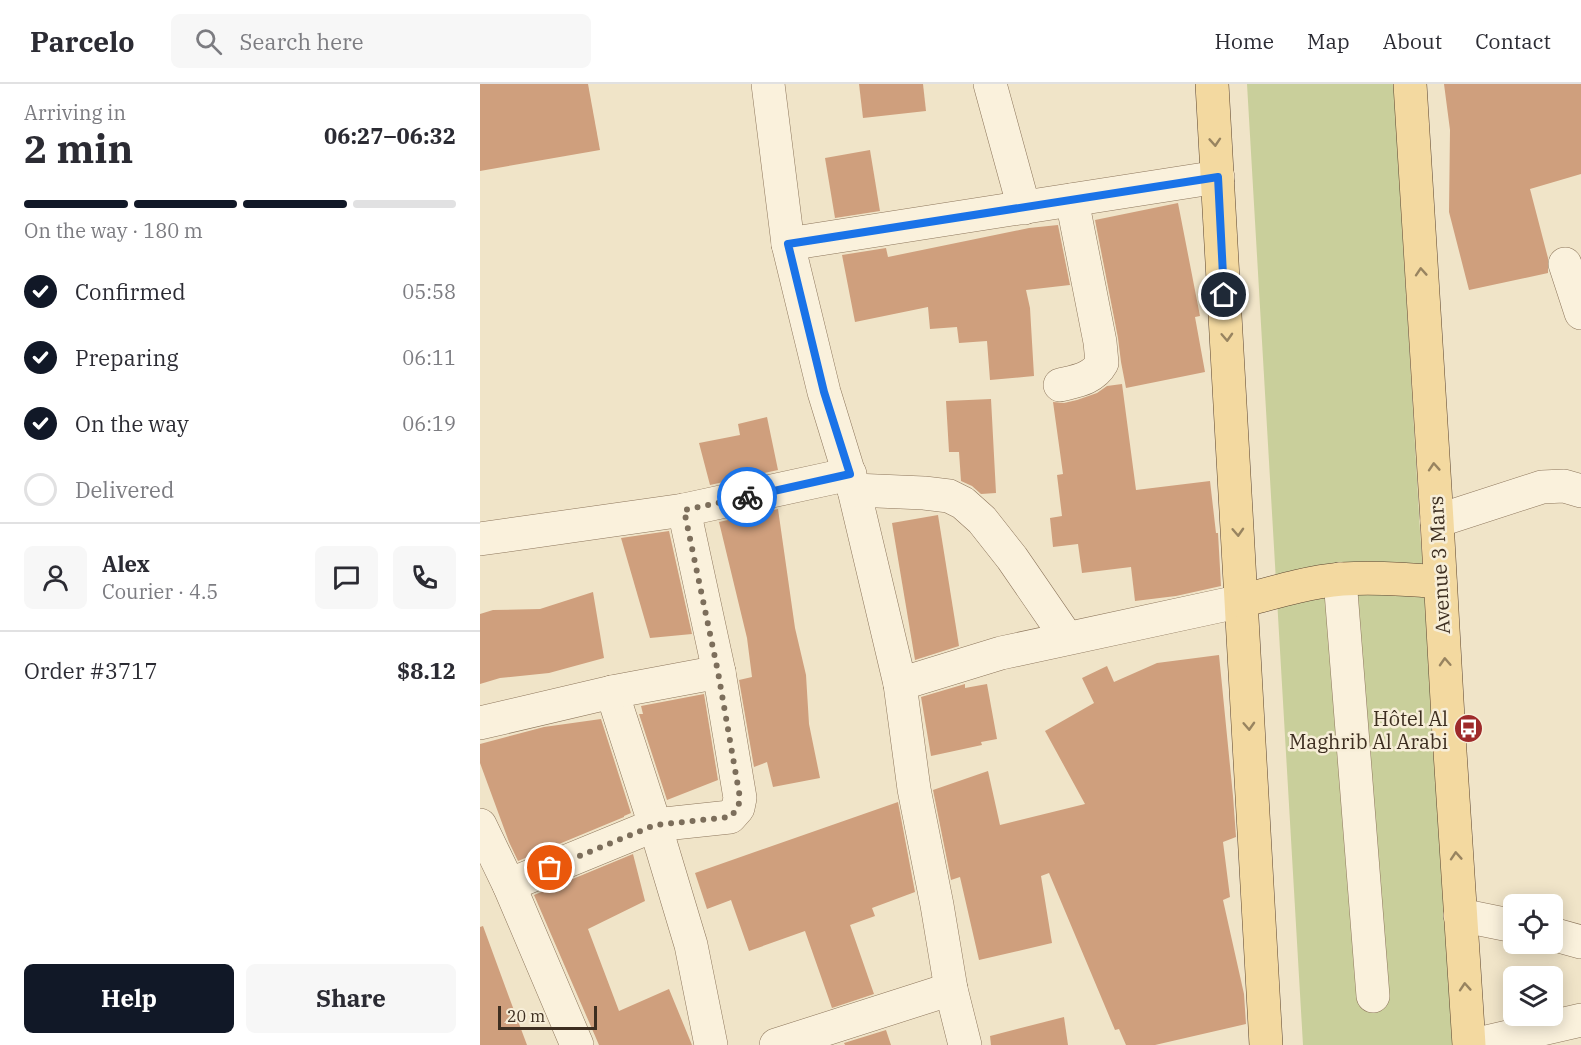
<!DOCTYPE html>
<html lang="en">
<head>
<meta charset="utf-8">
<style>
	:root { --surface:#fff; --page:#f7f7f7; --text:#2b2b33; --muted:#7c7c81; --line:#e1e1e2; --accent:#111827 }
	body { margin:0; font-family:"IBM Plex Serif",serif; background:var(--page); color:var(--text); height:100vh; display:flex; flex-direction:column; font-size:22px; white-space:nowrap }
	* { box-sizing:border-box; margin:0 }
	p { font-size:20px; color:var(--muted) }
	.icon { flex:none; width:33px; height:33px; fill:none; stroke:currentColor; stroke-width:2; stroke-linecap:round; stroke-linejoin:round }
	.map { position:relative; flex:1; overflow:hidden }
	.side { display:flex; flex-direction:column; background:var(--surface); width:480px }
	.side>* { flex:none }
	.controls { position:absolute; left:1023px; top:810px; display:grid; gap:12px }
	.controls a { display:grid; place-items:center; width:60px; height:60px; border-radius:9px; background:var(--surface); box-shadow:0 3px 15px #0003; font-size:30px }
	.scale { position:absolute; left:18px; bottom:15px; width:99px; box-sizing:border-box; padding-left:6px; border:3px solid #3d2e20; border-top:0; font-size:16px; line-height:21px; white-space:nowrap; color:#3d2e20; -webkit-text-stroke:4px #f7eed8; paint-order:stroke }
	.pin { position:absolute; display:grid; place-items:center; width:51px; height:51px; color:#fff; margin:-26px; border:3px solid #fff; border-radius:50%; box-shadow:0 2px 6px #0007 }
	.courier { position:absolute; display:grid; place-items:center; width:60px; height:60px; margin:-30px; border:4px solid #1a73e8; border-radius:50%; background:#fff; color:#222; box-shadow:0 2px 8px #0007 }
	.headline em { font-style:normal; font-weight:800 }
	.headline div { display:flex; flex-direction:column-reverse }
	.headline { display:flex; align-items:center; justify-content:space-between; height:102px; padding:0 24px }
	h1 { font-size:39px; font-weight:800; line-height:45px }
	.bar { display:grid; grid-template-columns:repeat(4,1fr); gap:9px 6px; align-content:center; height:72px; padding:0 24px }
	.bar i { height:8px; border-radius:4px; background:var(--line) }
	.bar .selected { background:var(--accent) }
	.bar p { grid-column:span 4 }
	.line { display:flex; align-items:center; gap:15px; padding:0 24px; border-top:2px solid var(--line) }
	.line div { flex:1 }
	.round { display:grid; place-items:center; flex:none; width:63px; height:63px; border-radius:9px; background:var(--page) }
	ol { padding:0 24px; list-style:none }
	li { display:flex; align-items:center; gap:18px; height:66px }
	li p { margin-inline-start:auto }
	li .icon { padding:6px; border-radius:50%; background:var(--accent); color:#fff; stroke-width:4 }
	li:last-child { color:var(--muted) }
	li i { width:33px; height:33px; border:3px solid var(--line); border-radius:50% }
	.button { display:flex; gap:12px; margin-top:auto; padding:12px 24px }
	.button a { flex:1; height:69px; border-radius:9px; background:var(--accent); color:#fff; font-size:24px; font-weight:800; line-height:69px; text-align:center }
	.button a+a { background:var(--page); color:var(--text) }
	header { display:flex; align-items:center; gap:36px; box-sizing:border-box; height:84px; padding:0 30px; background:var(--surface); border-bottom:2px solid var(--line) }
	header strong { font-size:28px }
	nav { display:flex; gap:33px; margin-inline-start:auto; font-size:21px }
	.search { width:420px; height:54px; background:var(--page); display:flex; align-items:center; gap:15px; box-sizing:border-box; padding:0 21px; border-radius:9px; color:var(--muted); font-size:22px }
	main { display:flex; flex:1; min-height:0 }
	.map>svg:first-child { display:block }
</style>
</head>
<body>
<header>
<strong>Parcelo</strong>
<div class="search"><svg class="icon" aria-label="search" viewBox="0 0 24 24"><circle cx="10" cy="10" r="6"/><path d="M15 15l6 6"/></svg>Search here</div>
<nav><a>Home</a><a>Map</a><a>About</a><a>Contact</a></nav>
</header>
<main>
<section class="side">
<div class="headline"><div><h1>2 min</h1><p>Arriving in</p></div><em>06:27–06:32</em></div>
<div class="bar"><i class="selected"></i><i class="selected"></i><i class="selected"></i><i></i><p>On the way · 180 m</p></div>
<ol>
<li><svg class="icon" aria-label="check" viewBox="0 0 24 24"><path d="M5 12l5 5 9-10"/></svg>Confirmed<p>05:58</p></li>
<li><svg class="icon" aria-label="check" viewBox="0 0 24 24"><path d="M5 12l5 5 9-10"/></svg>Preparing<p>06:11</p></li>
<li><svg class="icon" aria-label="check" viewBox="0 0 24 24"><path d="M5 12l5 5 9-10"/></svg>On the way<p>06:19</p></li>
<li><i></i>Delivered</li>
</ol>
<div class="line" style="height:108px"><a class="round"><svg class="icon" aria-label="person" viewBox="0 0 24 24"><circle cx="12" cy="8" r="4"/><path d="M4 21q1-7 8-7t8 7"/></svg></a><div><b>Alex</b><p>Courier · 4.5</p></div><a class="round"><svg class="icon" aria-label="chat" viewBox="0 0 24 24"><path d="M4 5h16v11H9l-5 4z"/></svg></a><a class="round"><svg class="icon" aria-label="phone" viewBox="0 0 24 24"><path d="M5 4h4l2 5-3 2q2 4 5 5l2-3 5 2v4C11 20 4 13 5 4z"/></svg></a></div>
<div class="line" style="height:78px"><div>Order #3717</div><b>$8.12</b></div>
<div class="button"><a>Help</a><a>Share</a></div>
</section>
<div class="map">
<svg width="1101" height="961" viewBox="0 0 1101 961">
	<rect width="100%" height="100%" fill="#f0e4c8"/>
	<path fill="#c9cf9b" d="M767,0H914L940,447L982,961H823Z"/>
	<g fill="#cf9f7d">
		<path d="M0,0H108L120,66L0,87Z"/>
		<path d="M379,0H443L446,27L383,34Z"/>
		<path d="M964,0H1101V90L1050,105L1068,174V189L989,206L969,128L970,46Z"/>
		<path d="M390,66L400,127L355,134L345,74Z"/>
		<path d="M698,119L720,232L715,233L725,288L646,304L641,278L638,254L615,136Z"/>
		<path d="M578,141L590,201L546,206L550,224L554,292L510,296L507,257L479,259L477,243L450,245L448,223L375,238L362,171L406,164L408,173L549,144Z"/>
		<path d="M642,300L656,406L730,397L736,449H738L741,502L696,512L655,517L651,483L602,489L598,460L573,463L570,434L582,432L577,391L583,390L573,318L584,319L597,316L617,309L627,302Z"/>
		<path d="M511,315L516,409L501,410L492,402L481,397L479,368H469L466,317Z"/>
		<path d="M287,333L298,386L230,401L219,359L260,351L258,340Z"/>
		<path d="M298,425L315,544L326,591L329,640L340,694L293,703L287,678L274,683L259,596L272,593L267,554L239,438Z"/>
		<path d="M458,431L479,562L435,576L412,439Z"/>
		<path d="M189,447L212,550L170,554L141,454Z"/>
		<path d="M113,508L124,574L69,589L20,594L0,600V530L13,526L60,525Z"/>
		<path d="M739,571L753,712L756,753L743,758L750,813L743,816L764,910L766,940L675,961H646L639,945L635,946L569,789L561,792L572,859L499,876L480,793L471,796L453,706L508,687L520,741L605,720L565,647L614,619L602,594L627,582L634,598L677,579Z"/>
		<path d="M485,600V604L507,600L517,655L501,658L502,661L451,672L441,613Z"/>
		<path d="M224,610L238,696L187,716L159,630H163L161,622Z"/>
		<path d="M121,635L151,729L144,732V733L38,777L29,758L0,679V660L64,643Z"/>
		<path d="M418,718L435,808L392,824L395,832L370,841L394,910L352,924L325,847L269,867L251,816L227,825L215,789Z"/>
		<path d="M153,770L165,817L108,845L139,927L189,905L212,961H119L54,811Z"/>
		<path d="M3,842L29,913L47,961H0V843Z"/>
		<path d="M584,933L588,961H511L510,952Z"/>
		<path d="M406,946L411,961H365L364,959Z"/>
	</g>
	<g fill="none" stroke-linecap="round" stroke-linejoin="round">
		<defs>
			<g id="minor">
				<path d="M288,0L308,160L344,308L374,406L420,600L434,705L457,821L471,905L485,961"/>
				<path d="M510,0L544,124"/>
				<path d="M308,160L738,93"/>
				<path d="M1085,180L1101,229"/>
				<path d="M580,301C596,297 613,295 622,279L620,258L592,116"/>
				<path d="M374,406L444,409L469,412L483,419L502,436L532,474L587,554"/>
				<path d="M957,437L1062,403L1084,402L1101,407"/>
				<path d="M0,455L204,426L370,390"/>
				<path d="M860,495L893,912"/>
				<path d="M420,600L521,569L762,517"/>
				<path d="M132,608L175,741L211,861L231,961"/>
				<path d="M0,639L132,608L239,588"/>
				<path d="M0,741L29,801L97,961"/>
				<path d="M29,801L175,741L250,733L258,724L260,714L239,588L204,426"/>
				<path d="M980,831L1034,842"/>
				<path d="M1072,850L1101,858"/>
				<path d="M296,961L471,905"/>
				<path d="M993,961L1101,936"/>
			</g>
			<g id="major">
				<path d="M732,0L786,961"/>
				<path d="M930,0L957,437L969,652L989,961"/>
				<path d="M762,517C795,508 828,498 862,495C895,493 927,495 960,498"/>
			</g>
		</defs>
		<use href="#minor" stroke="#8d765c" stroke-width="34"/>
		<use href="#major" stroke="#5b4430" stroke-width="34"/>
		<use href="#minor" stroke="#faf1dc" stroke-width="33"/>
		<use href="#major" stroke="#f3d9a0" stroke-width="33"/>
	</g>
	<defs><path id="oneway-chevron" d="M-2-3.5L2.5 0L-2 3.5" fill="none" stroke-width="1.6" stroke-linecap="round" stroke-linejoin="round" transform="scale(1.5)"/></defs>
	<g stroke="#988460">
		<use href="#oneway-chevron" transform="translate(735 58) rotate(86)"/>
		<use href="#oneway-chevron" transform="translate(941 188) rotate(-94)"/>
		<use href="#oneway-chevron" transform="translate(747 253) rotate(87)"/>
		<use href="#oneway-chevron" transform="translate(954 383) rotate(-94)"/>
		<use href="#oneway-chevron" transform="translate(758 448) rotate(87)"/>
		<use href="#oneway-chevron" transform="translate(965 578) rotate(-93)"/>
		<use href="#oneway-chevron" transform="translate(769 642) rotate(87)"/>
		<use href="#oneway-chevron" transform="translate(976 772) rotate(-94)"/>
		<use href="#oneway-chevron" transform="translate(985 903) rotate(-94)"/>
	</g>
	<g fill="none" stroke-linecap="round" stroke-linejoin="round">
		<path stroke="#7c6e5b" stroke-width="6" stroke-dasharray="0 10.8" d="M70,784L175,741L250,733L258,724L260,714L238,588L204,426L267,413"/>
		<path stroke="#1a73e8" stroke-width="8" d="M267,413L370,390L344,308L308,160L738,93L744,211"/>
	</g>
	<defs>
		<symbol id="bus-disc" viewBox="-11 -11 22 22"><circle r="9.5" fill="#9e2a2b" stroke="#f7eed8"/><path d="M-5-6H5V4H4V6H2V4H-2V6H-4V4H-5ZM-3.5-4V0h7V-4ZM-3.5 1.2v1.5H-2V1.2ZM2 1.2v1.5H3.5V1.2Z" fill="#fff"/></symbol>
	</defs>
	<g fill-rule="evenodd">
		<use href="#bus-disc" x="972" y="628" width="33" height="33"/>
	</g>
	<g text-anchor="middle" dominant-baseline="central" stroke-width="5" stroke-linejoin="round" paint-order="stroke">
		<g font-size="20" fill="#3d2e20" stroke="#f7eed8">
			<text transform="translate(959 481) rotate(-93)">Avenue 3 Mars</text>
		</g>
		<g font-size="20" fill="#3d2e20" stroke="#f7eed8" text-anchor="end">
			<text x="968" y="634">Hôtel Al<tspan x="968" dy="23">Maghrib Al Arabi</tspan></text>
		</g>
	</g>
</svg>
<div class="controls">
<a><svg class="icon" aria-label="locate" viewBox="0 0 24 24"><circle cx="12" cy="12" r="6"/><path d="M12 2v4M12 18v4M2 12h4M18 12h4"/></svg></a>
<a><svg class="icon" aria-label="layers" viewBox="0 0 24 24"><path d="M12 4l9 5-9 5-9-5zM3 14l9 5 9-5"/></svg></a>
</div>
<div class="scale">20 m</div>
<div class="pin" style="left:70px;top:784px;background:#ea580c"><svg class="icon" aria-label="bag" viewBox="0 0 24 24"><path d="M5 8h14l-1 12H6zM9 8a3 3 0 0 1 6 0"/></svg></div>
<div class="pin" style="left:744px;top:211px;background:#1f2937"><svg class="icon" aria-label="home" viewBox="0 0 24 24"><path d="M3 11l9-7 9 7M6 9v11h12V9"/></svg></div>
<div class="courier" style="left:267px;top:413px"><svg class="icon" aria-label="bike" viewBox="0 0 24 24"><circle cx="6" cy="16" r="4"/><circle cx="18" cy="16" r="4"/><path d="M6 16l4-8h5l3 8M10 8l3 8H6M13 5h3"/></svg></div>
</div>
</main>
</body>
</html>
